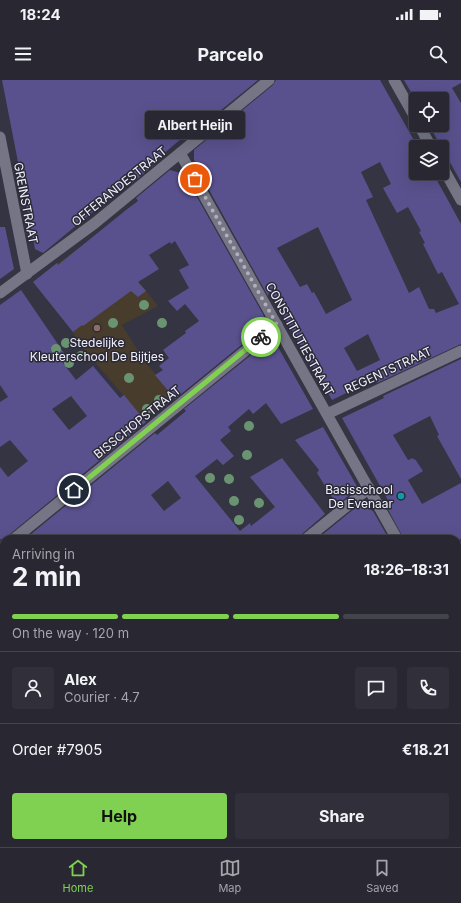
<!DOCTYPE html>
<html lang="en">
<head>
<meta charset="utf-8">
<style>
	:root { --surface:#282732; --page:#302f3a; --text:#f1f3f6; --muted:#a5a5ac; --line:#44444d; --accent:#80d052 }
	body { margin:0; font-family:Inter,sans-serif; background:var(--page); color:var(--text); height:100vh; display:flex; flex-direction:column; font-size:15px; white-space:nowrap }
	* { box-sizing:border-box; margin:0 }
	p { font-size:13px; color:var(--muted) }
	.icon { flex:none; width:22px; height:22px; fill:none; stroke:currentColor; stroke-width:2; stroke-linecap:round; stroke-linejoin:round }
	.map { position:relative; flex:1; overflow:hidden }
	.sheet { position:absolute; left:0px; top:455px; width:461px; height:312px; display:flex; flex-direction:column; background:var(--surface); border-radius:12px 12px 0 0; box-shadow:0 4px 16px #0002,0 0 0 1px var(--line) }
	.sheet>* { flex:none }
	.tools { position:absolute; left:409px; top:12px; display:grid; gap:8px }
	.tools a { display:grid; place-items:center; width:40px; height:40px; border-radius:4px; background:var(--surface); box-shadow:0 4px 16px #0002,0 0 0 1px var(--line); font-size:20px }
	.pin { position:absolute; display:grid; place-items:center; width:34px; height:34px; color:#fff; margin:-17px; border:2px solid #fff; border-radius:50%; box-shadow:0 1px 4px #0007 }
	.courier { position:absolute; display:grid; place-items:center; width:40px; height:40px; margin:-20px; border:3px solid #80d052; border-radius:50%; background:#fff; color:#222; box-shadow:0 1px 5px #0007 }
	.bubble { position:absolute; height:28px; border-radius:4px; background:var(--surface); box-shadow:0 4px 16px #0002,0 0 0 1px var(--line); font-size:13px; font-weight:700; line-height:28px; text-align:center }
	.headline em { font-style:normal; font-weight:700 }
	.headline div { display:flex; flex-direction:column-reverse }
	.headline { display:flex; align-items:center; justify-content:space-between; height:68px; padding:0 12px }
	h1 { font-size:26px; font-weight:700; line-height:30px }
	.bar { display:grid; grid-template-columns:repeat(4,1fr); gap:6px 4px; align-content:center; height:48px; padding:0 12px }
	.bar i { height:5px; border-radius:3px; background:var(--line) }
	.bar .on { background:var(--accent) }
	.bar p { grid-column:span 4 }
	.line { display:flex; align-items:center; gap:10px; padding:0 12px; border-top:1px solid var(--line) }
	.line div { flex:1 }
	.round { display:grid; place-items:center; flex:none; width:42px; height:42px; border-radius:4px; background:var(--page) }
	.button { display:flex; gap:8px; margin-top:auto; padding:8px 12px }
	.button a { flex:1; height:46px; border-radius:4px; background:var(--accent); color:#111; font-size:16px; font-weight:700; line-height:46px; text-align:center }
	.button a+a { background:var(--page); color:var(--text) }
	.status { display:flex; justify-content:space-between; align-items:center; height:28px; padding:0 20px; background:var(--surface); direction:ltr }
	.status svg { height:11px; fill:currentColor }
	header { display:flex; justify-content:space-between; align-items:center; height:52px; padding:0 12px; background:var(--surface); font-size:18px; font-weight:700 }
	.tab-bar { display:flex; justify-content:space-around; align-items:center; height:56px; border-top:1px solid var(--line); background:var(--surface); font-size:11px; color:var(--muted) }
	.tab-bar a { display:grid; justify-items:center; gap:2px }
	.tab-bar .on { color:var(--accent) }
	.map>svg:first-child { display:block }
</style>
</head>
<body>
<div class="status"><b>18:24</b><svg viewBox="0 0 49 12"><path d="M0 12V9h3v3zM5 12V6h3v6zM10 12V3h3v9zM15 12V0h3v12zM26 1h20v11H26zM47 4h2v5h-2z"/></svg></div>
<header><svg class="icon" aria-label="menu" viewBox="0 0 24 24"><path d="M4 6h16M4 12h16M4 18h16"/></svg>Parcelo<svg class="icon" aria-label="search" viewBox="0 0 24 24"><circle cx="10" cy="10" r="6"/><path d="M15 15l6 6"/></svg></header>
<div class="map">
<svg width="461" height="767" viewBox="0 0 461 767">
	<rect width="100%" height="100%" fill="#353442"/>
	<path fill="#483c2c" d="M100,153L158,226L122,245L143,279L173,316L144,340L84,269L37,200L44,195V193Z"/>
	<g fill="#59518d" fill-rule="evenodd">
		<path d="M2,0H258L194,52V48L150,85L153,86L127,107L125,105L43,173L35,169Z"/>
		<path d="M276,0H380L416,64V93H433L461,144V264L377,303L375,299L332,320L269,211L268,216L203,99L207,101L194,80V70L273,5ZM380,82L391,104L383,108L397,133L408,127L421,151L419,152L425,163L423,164L438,194L442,192L459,224L436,233L434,229H429L419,207L409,213L366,120L373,117L361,92ZM318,147L352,220L326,234L314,212L312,213L307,204L300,207L277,168ZM368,254L380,280L357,291L344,268Z"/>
		<path d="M404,0H461V3L452,8L461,23V102L429,45H442V19H415Z"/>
		<path d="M170,90L184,94L264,236L261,249L175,319L155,295L163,290L159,286L169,278L163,270L186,253L185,251L199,241L185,224L177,231L168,221L189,208L179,190L189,185L175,161L171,164L170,162L149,175L159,189L138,202L146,211L138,217L131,211L83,246L82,245L73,252L33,202L57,183L58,185L126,130L138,121L136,118Z"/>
		<path d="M0,147H5L14,189L0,199Z"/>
		<path d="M21,210L68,279L63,283L76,300L93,286L120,318L124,315L146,342L10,454L7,459H0V387L8,397L28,381L10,360L0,367V322L8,317L0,305V225ZM71,316L87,336L69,350L52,329Z"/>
		<path d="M274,260L313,329L281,344L266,323L253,334L249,329L228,347L231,351L220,360L234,376L223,385L217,379L195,396L240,451L250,443L251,446L275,427L250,397L282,378L325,434L302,454L299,459H25L155,353L157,355L186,331L184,329L256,271L255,275ZM168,401L181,418L164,431L151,415Z"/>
		<path d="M461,279V399L437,356L439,355L430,336L393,355L408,380L413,378L414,380L415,379L423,391L408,400L422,424L461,403V459H404L385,424L389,422L342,338L384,318L383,316Z"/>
		<path d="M323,347L358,408L337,425L317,393L319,390L295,360Z"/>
		<path d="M365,420L372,431H373L389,459H317Z"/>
	</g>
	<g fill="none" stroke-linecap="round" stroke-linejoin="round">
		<path stroke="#767585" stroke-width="11" d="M0,213L95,143L269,0"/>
		<g stroke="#767585" stroke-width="11">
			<path d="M394,0L416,39"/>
			<path d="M419,45L431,67"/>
			<path d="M0,57L27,194"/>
			<path d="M180,73L397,459"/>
			<path d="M442,86L461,120"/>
			<path d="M327,334L461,271"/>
			<path d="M14,459L277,245"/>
			<path d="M306,459L369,408"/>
			<path d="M0,470L4,467"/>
			<path d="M457,554C460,560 457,565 461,572"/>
		</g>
		<g stroke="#767585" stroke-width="11">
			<path d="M0,654L4,656"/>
			<path d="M0,670L4,672"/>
			<path d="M244,763L254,767"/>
			<path d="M279,763L288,767"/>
		</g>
		<g stroke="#b7b6c1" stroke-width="1">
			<path d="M0,667L4,668"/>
			<path d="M0,674L4,675"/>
			<path d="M235,763L245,767"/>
			<path d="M253,763L262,767"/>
		</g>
	</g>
	<g fill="#6a9371">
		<circle cx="144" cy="225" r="5"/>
		<circle cx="113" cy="243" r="5"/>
		<circle cx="162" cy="243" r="5"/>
		<circle cx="66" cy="263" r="5"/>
		<circle cx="56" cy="269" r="5"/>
		<circle cx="81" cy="276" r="5"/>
		<circle cx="146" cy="276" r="5"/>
		<circle cx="69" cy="283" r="5"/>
		<circle cx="129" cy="298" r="5"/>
		<circle cx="159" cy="320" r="5"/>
		<circle cx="147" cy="329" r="5"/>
		<circle cx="249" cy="346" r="5"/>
		<circle cx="247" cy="375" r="5"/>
		<circle cx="210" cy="398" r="5"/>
		<circle cx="229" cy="399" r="5"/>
		<circle cx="234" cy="421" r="5"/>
		<circle cx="259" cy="423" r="5"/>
		<circle cx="239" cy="440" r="5"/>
	</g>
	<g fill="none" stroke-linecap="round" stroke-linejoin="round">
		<path stroke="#b0afba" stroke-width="4" stroke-dasharray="0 7.2" d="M195,99L277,245L261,257"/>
		<path stroke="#80d052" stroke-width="5" d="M74,410L261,257"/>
	</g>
	<circle fill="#8d6e63" stroke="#2b2a38" stroke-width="1.5" cx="97" cy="248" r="4"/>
	<circle fill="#0f9aa8" stroke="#2b2a38" stroke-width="1.5" cx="401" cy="416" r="4"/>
	<g text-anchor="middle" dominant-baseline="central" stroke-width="3" stroke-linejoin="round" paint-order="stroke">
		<g font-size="12" fill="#f2f1fb" stroke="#2b2a38">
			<text transform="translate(119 106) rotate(-39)">OFFERANDESTRAAT</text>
			<text transform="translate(26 123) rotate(79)">GREINSTRAAT</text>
			<text transform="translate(300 259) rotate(61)">CONSTITUTIESTRAAT</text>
			<text transform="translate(388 290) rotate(-25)">REGENTSTRAAT</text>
			<text transform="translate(137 342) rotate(-39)">BISSCHOPSTRAAT</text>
		</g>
		<g font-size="12" fill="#f2f1fb" stroke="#2b2a38">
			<text x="97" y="262">Stedelijke<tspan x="97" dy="14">Kleuterschool De Bijtjes</tspan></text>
			<text x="393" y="409" text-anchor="end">Basisschool<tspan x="393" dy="14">De Evenaar</tspan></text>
		</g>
	</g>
</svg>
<div class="tools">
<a><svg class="icon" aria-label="locate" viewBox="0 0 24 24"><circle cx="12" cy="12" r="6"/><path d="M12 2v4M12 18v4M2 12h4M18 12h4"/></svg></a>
<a><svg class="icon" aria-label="layers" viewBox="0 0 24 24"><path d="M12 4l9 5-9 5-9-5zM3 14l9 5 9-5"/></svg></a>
</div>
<div class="pin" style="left:195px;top:99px;background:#ea580c"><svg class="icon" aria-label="bag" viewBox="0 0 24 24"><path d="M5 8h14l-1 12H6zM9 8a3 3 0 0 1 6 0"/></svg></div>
<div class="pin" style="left:74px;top:410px;background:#1f2937"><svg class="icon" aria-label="home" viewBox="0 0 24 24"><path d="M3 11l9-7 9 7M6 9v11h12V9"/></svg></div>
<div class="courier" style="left:261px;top:257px"><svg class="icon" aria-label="bike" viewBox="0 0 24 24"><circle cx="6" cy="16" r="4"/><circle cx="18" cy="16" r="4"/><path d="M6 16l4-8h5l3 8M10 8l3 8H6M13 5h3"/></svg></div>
<div class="bubble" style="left:145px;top:31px;width:100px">Albert Heijn</div>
<section class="sheet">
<div class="headline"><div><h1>2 min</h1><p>Arriving in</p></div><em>18:26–18:31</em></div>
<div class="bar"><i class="on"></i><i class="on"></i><i class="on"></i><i></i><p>On the way · 120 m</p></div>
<div class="line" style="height:72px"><a class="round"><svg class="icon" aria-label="person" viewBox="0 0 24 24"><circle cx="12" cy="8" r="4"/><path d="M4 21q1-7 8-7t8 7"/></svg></a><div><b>Alex</b><p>Courier · 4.7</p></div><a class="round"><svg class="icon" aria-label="chat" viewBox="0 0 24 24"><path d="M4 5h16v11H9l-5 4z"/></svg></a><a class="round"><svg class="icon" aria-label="phone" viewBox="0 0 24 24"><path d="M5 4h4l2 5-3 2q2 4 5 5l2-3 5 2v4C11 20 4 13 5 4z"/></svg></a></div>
<div class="line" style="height:52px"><div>Order #7905</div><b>€18.21</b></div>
<div class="button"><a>Help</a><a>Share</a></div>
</section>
</div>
<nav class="tab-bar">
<a class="on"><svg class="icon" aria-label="home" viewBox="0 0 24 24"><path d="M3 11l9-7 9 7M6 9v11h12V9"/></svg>Home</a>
<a><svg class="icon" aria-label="map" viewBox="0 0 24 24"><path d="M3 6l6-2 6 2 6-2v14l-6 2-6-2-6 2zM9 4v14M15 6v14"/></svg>Map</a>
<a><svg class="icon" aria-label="saved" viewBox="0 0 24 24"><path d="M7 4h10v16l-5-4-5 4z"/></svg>Saved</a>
</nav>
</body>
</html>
